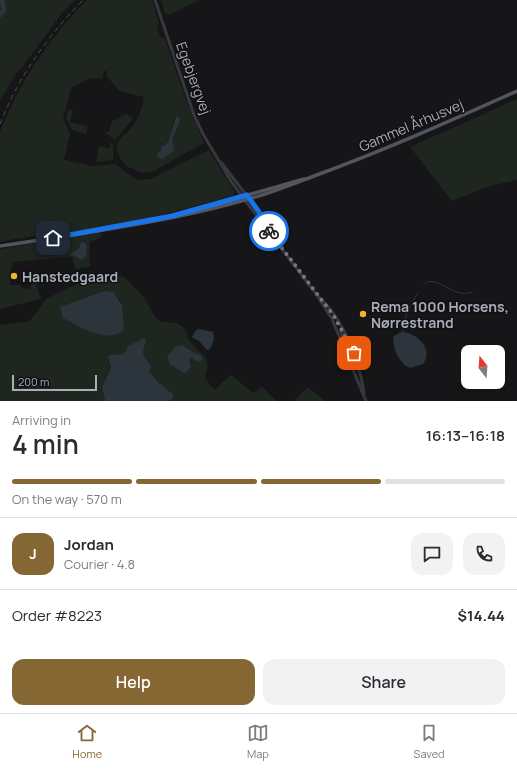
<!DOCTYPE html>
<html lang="en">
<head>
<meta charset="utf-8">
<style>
	:root { --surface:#fff; --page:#f2f2f3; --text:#2b2b33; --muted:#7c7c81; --line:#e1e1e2; --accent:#856733 }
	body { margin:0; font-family:Manrope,sans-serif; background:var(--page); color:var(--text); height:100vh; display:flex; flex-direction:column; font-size:15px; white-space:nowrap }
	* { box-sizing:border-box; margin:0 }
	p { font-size:13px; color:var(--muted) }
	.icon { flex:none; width:22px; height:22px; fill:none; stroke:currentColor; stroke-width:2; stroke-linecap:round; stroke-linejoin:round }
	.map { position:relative; height:401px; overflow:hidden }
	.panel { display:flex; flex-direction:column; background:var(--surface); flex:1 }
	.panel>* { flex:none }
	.needle { width:26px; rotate:343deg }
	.fabs { position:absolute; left:461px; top:345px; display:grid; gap:8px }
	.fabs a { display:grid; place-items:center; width:44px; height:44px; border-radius:8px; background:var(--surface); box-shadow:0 4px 16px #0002; font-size:20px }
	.scale { position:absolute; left:12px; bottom:10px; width:85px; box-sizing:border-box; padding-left:4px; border:2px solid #a8adb8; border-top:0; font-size:11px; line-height:14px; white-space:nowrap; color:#a8adb8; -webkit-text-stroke:3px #111113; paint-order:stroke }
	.pin { position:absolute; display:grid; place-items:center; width:34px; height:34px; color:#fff; margin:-17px; border-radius:8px; box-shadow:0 2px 6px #0006 }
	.courier { position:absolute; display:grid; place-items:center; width:40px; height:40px; margin:-20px; border:3px solid #1a73e8; border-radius:50%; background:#fff; color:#222; box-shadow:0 1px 5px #0007 }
	.headline em { font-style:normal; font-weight:600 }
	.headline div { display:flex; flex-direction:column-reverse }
	.headline { display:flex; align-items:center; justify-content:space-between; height:68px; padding:0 12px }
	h1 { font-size:26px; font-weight:600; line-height:30px }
	.bar { display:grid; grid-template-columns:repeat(4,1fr); gap:6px 4px; align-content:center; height:48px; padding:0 12px }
	.bar i { height:5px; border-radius:3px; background:var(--line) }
	.bar .current { background:var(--accent) }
	.bar p { grid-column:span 4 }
	.line { display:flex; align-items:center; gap:10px; padding:0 12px; border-top:1px solid var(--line) }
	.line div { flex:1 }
	.round { display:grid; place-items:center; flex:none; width:42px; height:42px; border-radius:12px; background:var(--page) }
	.action { display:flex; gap:8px; margin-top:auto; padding:8px 12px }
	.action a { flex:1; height:46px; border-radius:12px; background:var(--accent); color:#fff; font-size:16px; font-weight:600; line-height:46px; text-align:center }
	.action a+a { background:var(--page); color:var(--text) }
	.dock { display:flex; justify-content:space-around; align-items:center; height:56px; border-top:1px solid var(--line); background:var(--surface); font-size:11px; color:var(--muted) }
	.dock a { display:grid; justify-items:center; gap:2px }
	.dock .current { color:var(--accent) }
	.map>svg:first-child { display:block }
</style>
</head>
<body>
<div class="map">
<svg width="517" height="401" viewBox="0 0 517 401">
	<rect width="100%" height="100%" fill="#161618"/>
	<g fill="#1e261f" fill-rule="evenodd">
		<path d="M0,0H75L62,13L20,70L19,69L0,100Z"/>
		<path d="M87,0H152L159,23L157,25L160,37L165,39L186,100L204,143L152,172L143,173L128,167L121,160L116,147C118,138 127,134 132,127C139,118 142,108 144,97L119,91L106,75L107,71H104L102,79L90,78L71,88L63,118L70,134L64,160L92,166L116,164L132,177L139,180L150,179L209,150L235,193L234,195C191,208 148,219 103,227C69,233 34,235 0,242V134L1,129C23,78 48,39 87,0ZM179,114C180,124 174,131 172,140C171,144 174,148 172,153L165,156L159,152L163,145L168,142L176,115Z"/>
		<path d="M161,0H199L169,15L165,14Z"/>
		<path d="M517,99V180L490,186L452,201L410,147Z"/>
		<path d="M68,110L73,111L70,122L88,126L86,134L72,130L66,118Z"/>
		<path d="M126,114L131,116L133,119L115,140L107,134L105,135L106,132H109L112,121Z"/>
		<path d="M111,143L113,144V160L96,162L99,146L109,149Z"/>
		<path d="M101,232L102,237L90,242L89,259L91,266L75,269L72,257L12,262L13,267L10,268V285H20L23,289L31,288V285L36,283L41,299L0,309V249Z"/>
		<path d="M105,275H115L124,277L144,297L155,317L162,322L177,323L183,327L187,333L188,339L206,358L208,367L205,376L208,383L215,389L231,375L252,392H256L261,386L277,401H168L170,400L173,394L159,383L149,371V364C140,356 144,348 144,338L128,346L124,354L110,355L108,360L111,368L102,387L105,401H0V325L30,321L46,299L83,281ZM104,291L114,292L120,301L60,307Z"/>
		<path d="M307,388H309L325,401H294Z"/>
	</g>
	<g fill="#2c353c">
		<path d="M177,114L180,120L172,140L174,151L163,159L158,158L157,154L161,150V147L168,142Z"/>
		<path d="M84,242L87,246L86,256L82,260L70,254L80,248L79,244Z"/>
		<path d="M104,291L114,292L122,306L124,330C106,345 80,326 63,318L60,307Z"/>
		<path d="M199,329L213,332L214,340L210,349L207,350L199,341L193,338L192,337L196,330Z"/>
		<path d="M401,332C417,332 434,349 423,364L410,368C399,364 391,346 394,336Z"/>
		<path d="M144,338L146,341C141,355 143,355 151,366L149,371L159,383L173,394V399L168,401H105L102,387L111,368L108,357L110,355L124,354L128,346Z"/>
		<path d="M182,345L194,353L201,355L203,360L197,362L193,358H190L189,360L191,366L187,372L184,373L170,364L167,357L175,347Z"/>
	</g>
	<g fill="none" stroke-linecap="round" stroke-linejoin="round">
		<g stroke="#2c353c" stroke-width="1">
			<path d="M424,284C436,273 454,300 472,292"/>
			<path d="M399,321L403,327"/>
			<path d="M403,332C404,316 410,306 418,293"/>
		</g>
		<path stroke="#2c353c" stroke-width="5" d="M0,15L4,10L2,0"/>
		<g stroke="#37383d" stroke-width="3">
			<path d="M155,0L194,115L203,134L232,183L316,294L332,319L366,401"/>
			<path d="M221,162L259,212L266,226"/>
			<path d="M317,295C343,318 359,359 364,393"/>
			<path d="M341,332L347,346L351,347"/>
		</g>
		<g stroke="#53555c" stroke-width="3.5">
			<path d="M195,210L304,179"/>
			<path d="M0,246C84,233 170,222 252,198C273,192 293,184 314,176C383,151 450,121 517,91"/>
		</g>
		<path stroke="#4a4c52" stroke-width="1" stroke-dasharray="5 4" stroke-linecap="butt" d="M0,124C18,77 48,36 83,0"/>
	</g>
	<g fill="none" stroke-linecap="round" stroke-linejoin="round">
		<path stroke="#757880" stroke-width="4" stroke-dasharray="0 7.2" d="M269,231L334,316L354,353"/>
		<path stroke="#1a73e8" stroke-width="5" d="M53,238L172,216L247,195L259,212L269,231"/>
	</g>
	<g fill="#f2b134" stroke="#111113" stroke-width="1.5">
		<circle cx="14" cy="276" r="4"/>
		<circle cx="363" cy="314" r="4"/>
	</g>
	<g text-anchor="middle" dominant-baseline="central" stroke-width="3" stroke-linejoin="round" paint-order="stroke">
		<g font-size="14" fill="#a8adb8" stroke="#111113">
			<text transform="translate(194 78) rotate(70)">Egebjergvej</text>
			<text transform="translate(411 125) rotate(-23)">Gammel Århusvej</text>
		</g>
		<g font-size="14" font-weight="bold" fill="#a8adb8" stroke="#111113" text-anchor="start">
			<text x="22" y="276">Hanstedgaard</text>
			<text x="371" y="306">Rema 1000 Horsens,<tspan x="371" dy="16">Nørrestrand</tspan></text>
		</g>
	</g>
</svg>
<div class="fabs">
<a><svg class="needle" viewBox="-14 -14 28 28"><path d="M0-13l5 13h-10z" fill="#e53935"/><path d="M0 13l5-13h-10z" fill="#7c7c81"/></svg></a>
</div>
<div class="scale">200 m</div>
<div class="pin" style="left:354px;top:353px;background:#ea580c"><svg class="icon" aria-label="bag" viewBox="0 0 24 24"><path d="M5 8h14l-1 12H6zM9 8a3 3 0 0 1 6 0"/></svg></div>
<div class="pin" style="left:53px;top:238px;background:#1f2937"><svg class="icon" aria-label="home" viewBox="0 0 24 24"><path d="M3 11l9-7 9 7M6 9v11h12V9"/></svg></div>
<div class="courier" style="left:269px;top:231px"><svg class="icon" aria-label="bike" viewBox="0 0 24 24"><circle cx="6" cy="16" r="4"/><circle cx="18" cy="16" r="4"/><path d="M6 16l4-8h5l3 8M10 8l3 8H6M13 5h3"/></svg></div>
</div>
<section class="panel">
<div class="headline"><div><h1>4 min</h1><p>Arriving in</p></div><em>16:13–16:18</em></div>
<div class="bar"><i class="current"></i><i class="current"></i><i class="current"></i><i></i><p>On the way · 570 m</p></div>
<div class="line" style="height:72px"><b class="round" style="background:var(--accent);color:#fff">J</b><div><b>Jordan</b><p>Courier · 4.8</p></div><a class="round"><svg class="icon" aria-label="chat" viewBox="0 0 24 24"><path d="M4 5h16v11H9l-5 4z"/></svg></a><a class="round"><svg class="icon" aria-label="phone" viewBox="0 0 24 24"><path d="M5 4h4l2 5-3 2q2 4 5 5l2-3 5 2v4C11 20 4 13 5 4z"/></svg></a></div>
<div class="line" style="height:52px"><div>Order #8223</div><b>$14.44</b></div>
<div class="action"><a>Help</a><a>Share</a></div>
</section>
<nav class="dock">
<a class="current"><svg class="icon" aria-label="home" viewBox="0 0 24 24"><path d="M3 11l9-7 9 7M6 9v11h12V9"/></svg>Home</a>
<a><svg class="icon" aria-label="map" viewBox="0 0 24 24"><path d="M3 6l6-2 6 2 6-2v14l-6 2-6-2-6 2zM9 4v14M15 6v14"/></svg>Map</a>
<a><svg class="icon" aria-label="saved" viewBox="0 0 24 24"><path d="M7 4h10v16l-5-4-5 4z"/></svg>Saved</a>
</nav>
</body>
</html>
